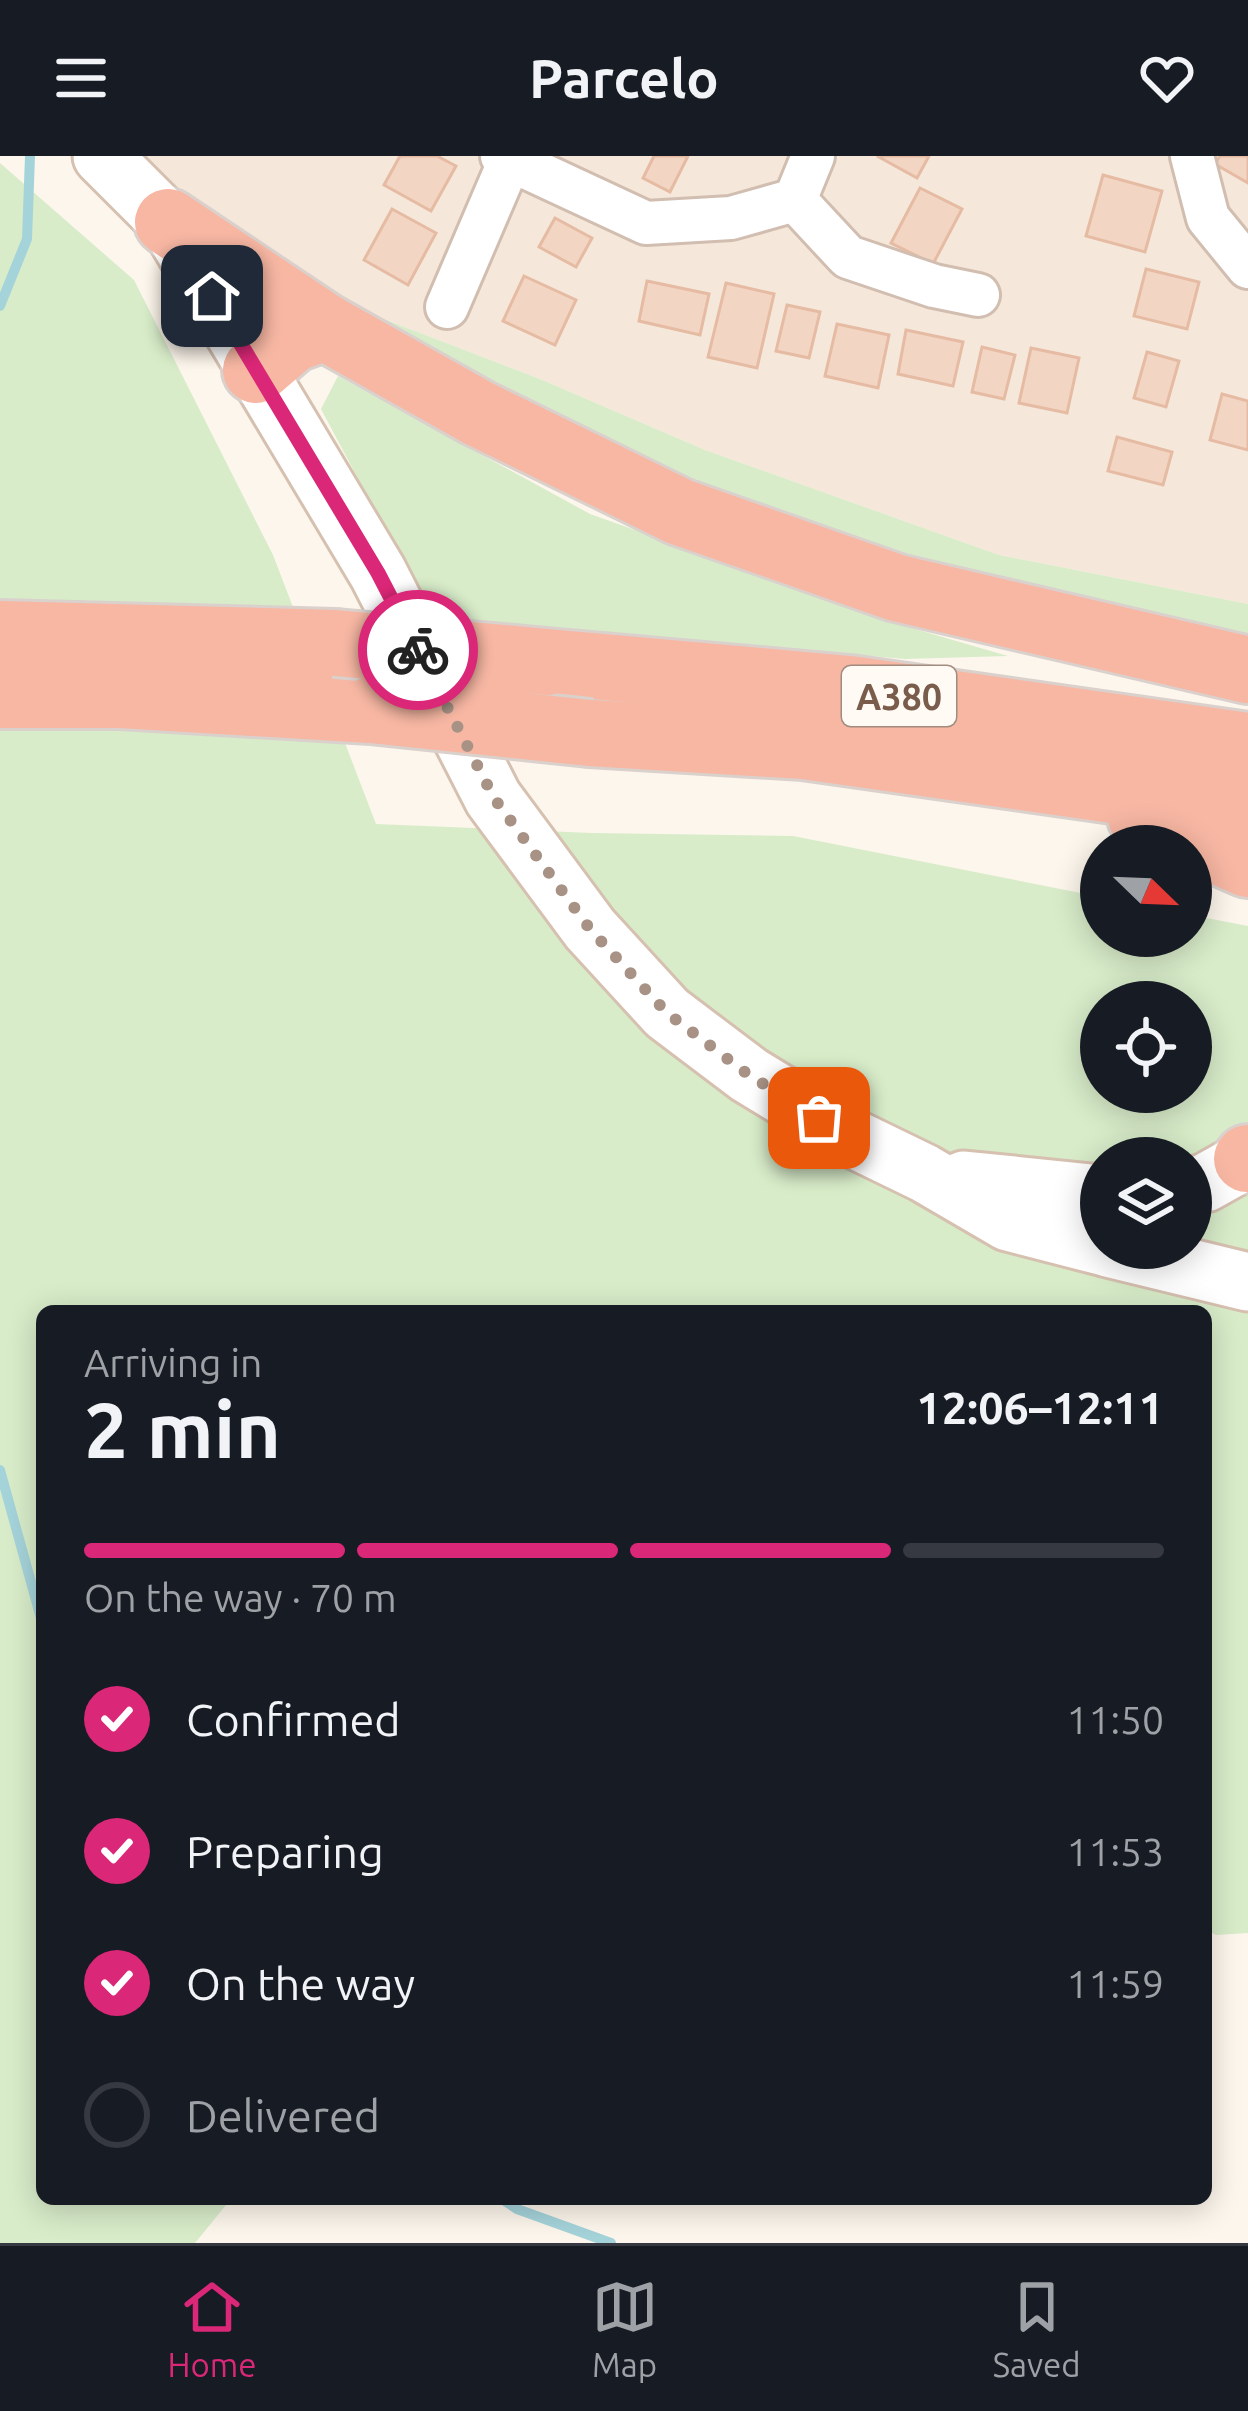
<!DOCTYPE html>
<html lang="en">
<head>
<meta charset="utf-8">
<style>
	:root { --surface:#171b24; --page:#20242c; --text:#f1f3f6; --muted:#9ea1a6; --line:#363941; --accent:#db2777 }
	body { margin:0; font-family:Ubuntu,sans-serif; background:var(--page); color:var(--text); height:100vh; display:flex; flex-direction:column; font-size:45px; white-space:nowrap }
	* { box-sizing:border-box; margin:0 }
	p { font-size:39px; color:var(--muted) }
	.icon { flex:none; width:66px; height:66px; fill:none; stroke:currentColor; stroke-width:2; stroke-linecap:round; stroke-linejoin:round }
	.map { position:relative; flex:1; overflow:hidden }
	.side { position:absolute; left:36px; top:1149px; width:1176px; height:900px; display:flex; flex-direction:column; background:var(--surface); border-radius:18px; box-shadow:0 6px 30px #0003 }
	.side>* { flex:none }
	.needle { width:78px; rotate:113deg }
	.tools { position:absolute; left:1080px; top:669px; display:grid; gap:24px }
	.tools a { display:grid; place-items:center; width:132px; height:132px; border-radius:50%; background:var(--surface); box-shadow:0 6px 30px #0003; font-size:60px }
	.pin { position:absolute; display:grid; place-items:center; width:102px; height:102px; color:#fff; margin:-51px; border-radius:24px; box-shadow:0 6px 18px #0006 }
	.courier { position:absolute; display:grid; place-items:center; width:120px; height:120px; margin:-60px; border:9px solid #db2777; border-radius:50%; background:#fff; color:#222; box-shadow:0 3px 15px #0007 }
	.headline em { font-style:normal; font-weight:700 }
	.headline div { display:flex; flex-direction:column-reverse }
	.headline { display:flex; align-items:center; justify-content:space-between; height:204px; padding:0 48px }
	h1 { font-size:78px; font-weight:700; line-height:90px }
	.bar { display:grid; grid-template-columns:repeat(4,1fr); gap:18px 12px; align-content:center; height:144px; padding:0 48px }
	.bar i { height:15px; border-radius:9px; background:var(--line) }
	.bar .on { background:var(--accent) }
	.bar p { grid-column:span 4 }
	ol { padding:0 48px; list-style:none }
	li { display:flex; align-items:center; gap:36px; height:132px }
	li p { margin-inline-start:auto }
	li .icon { padding:12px; border-radius:50%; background:var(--accent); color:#fff; stroke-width:4 }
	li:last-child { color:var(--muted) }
	li i { width:66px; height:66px; border:6px solid var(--line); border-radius:50% }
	header { display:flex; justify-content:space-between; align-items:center; height:156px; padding:0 48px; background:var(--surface); font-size:54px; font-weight:700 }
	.dock { display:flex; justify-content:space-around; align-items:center; height:168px; border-top:3px solid var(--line); background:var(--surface); font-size:33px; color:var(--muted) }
	.dock a { display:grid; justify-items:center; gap:6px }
	.dock .on { color:var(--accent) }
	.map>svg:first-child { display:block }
</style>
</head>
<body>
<header><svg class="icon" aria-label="menu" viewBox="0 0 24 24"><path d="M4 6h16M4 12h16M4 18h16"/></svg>Parcelo<svg class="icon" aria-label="heart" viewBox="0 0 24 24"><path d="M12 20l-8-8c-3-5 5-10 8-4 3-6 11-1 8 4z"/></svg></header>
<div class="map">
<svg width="1248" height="2087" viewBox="0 0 1248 2087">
	<rect width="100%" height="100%" fill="#fdf6ec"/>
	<path fill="#f5e8da" d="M146,0H1248V448L999,399L705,294L540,223L316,137L159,20Z"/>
	<g fill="#d8ecc9" fill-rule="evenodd">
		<path d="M0,7L134,124L273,399L376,668L592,677L793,680L1101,741V780H1191V759L1248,770V1777L1216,1779L1206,1774V1155H42V2043H231L195,2087H0ZM1101,846H1191V936H1101ZM1101,1002H1191V1092H1101Z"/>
		<path d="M316,137L540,223L705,294L999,399L1248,448V485L926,410L696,334Z"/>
		<path d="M338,220L590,358L915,473L1008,500L904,503L431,460L321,253Z"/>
	</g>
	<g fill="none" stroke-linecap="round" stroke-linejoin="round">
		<g stroke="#a5d3da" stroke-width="10">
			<path d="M0,150L27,83L30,0"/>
			<path d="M0,1314L42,1466"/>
			<path d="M502,2043L517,2053L611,2087"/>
		</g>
	</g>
	<g fill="#f3d5c3" stroke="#e6bba3" stroke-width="3">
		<path d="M400,0H437L456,10L431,55L384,29Z"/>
		<path d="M654,0H688L670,36L643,22Z"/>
		<path d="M877,0H929L917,22Z"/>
		<path d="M1220,0H1248V27L1215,8Z"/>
		<path d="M1103,19L1162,35L1145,96L1086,80Z"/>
		<path d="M920,32L962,53L933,108L891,87Z"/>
		<path d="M392,53L436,77L408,129L364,104Z"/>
		<path d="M555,62L592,82L576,111L539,91Z"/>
		<path d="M1146,113L1199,126L1187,173L1134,160Z"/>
		<path d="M524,120L576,144L555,189L503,165Z"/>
		<path d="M647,125L709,138L700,179L639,165Z"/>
		<path d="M726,127L774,138L757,212L708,201Z"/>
		<path d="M787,149L820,156L809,202L776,195Z"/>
		<path d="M837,168L889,179L878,232L825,220Z"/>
		<path d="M906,174L963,186L953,230L898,218Z"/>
		<path d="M982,191L1015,199L1004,243L972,236Z"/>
		<path d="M1031,192L1079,202L1067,257L1019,247Z"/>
		<path d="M1147,196L1179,205L1166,251L1134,242Z"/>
		<path d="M1222,238L1248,245V294L1210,284Z"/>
		<path d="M1117,281L1172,296L1163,329L1108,315Z"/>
	</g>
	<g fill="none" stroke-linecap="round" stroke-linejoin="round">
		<defs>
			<g id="street">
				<path d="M502,0L646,67L731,62L795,44"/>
				<path d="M813,0L795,44L848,101L934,130L978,139"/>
				<path d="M1192,0L1208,62L1248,111"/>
				<path d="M447,151L510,4"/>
			</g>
			<g id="secondary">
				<path d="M102,0L168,66L378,417L493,642L590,773L667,857L749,919L854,983L924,1017L1008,1066L1101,1090"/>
				<path d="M964,1024L1101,1038"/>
				<path d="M1191,1030L1205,1027L1248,1003"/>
				<path d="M1108,1092L1248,1126"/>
			</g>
			<g id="highway">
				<path d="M168,66L325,171L478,257L680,356L897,432L1248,514"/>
				<path d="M256,214L292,183L325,171"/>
				<path d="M0,478L335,487"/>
				<path d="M547,506L849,533L1248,590"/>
				<path d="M0,539H121L371,554"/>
				<path d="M590,577L804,590L1248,653"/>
				<path d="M1141,661L1248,708"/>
				<path d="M1247,1003L1248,1002"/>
			</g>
		</defs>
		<use href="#street" stroke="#d1beb0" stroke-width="48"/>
		<use href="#secondary" stroke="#d6c0b0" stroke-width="63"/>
		<use href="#highway" stroke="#dad1cd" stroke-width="72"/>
		<use href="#street" stroke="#fff" stroke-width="42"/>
		<use href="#secondary" stroke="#fff" stroke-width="57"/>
		<use href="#highway" stroke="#f7b7a3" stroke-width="66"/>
		<defs>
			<g id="highway-bridge">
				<path d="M335,487L547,506"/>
				<path d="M371,554L590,577"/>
			</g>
		</defs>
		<use href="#highway-bridge" stroke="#dad1cd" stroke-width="72" stroke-linecap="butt"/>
		<use href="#highway-bridge" stroke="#f7b7a3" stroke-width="66"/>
	</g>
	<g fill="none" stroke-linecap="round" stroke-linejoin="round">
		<path stroke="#a89285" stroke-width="12" stroke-dasharray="0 21.6" d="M418,494L494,642L590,773L667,857L749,919L819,962"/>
		<path stroke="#db2777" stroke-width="15" d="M212,140L378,417L418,494"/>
	</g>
	<g text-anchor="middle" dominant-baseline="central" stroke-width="9" stroke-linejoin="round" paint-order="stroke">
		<rect fill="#fffaf3" stroke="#a28b7f" stroke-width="3" x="842" y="510" width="114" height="60" rx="9"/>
		<g font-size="36" font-weight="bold" fill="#7a5c4d">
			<text x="899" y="540">A380</text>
		</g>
	</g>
</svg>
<div class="tools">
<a><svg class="needle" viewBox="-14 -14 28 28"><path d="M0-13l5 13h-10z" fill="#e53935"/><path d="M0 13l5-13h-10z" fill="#9ea1a6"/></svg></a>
<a><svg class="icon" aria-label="locate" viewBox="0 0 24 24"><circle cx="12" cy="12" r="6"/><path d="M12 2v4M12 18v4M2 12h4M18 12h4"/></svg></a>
<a><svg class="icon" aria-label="layers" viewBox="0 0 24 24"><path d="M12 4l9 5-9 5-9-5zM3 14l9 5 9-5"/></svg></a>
</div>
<div class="pin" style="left:819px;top:962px;background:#ea580c"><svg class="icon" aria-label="bag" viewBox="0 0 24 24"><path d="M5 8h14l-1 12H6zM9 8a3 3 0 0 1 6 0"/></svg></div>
<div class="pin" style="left:212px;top:140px;background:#1f2937"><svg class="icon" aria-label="home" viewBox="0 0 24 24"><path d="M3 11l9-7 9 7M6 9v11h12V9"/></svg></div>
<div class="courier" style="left:418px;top:494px"><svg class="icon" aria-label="bike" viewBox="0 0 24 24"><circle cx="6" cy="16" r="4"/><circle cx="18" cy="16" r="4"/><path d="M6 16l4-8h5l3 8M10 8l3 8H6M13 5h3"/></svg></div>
<section class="side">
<div class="headline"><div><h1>2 min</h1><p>Arriving in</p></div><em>12:06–12:11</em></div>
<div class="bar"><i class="on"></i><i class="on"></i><i class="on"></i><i></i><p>On the way · 70 m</p></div>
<ol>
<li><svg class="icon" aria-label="check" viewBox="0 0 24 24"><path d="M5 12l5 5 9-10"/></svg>Confirmed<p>11:50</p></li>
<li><svg class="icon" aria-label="check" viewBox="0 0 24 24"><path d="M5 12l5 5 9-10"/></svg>Preparing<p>11:53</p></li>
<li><svg class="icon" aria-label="check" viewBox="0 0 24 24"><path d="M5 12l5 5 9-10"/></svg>On the way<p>11:59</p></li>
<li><i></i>Delivered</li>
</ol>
</section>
</div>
<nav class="dock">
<a class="on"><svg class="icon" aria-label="home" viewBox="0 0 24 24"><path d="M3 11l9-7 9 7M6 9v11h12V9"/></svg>Home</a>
<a><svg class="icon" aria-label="map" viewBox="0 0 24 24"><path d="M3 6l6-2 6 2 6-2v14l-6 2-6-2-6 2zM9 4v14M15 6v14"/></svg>Map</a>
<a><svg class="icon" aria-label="saved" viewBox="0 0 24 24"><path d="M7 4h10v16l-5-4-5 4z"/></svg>Saved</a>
</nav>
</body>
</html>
